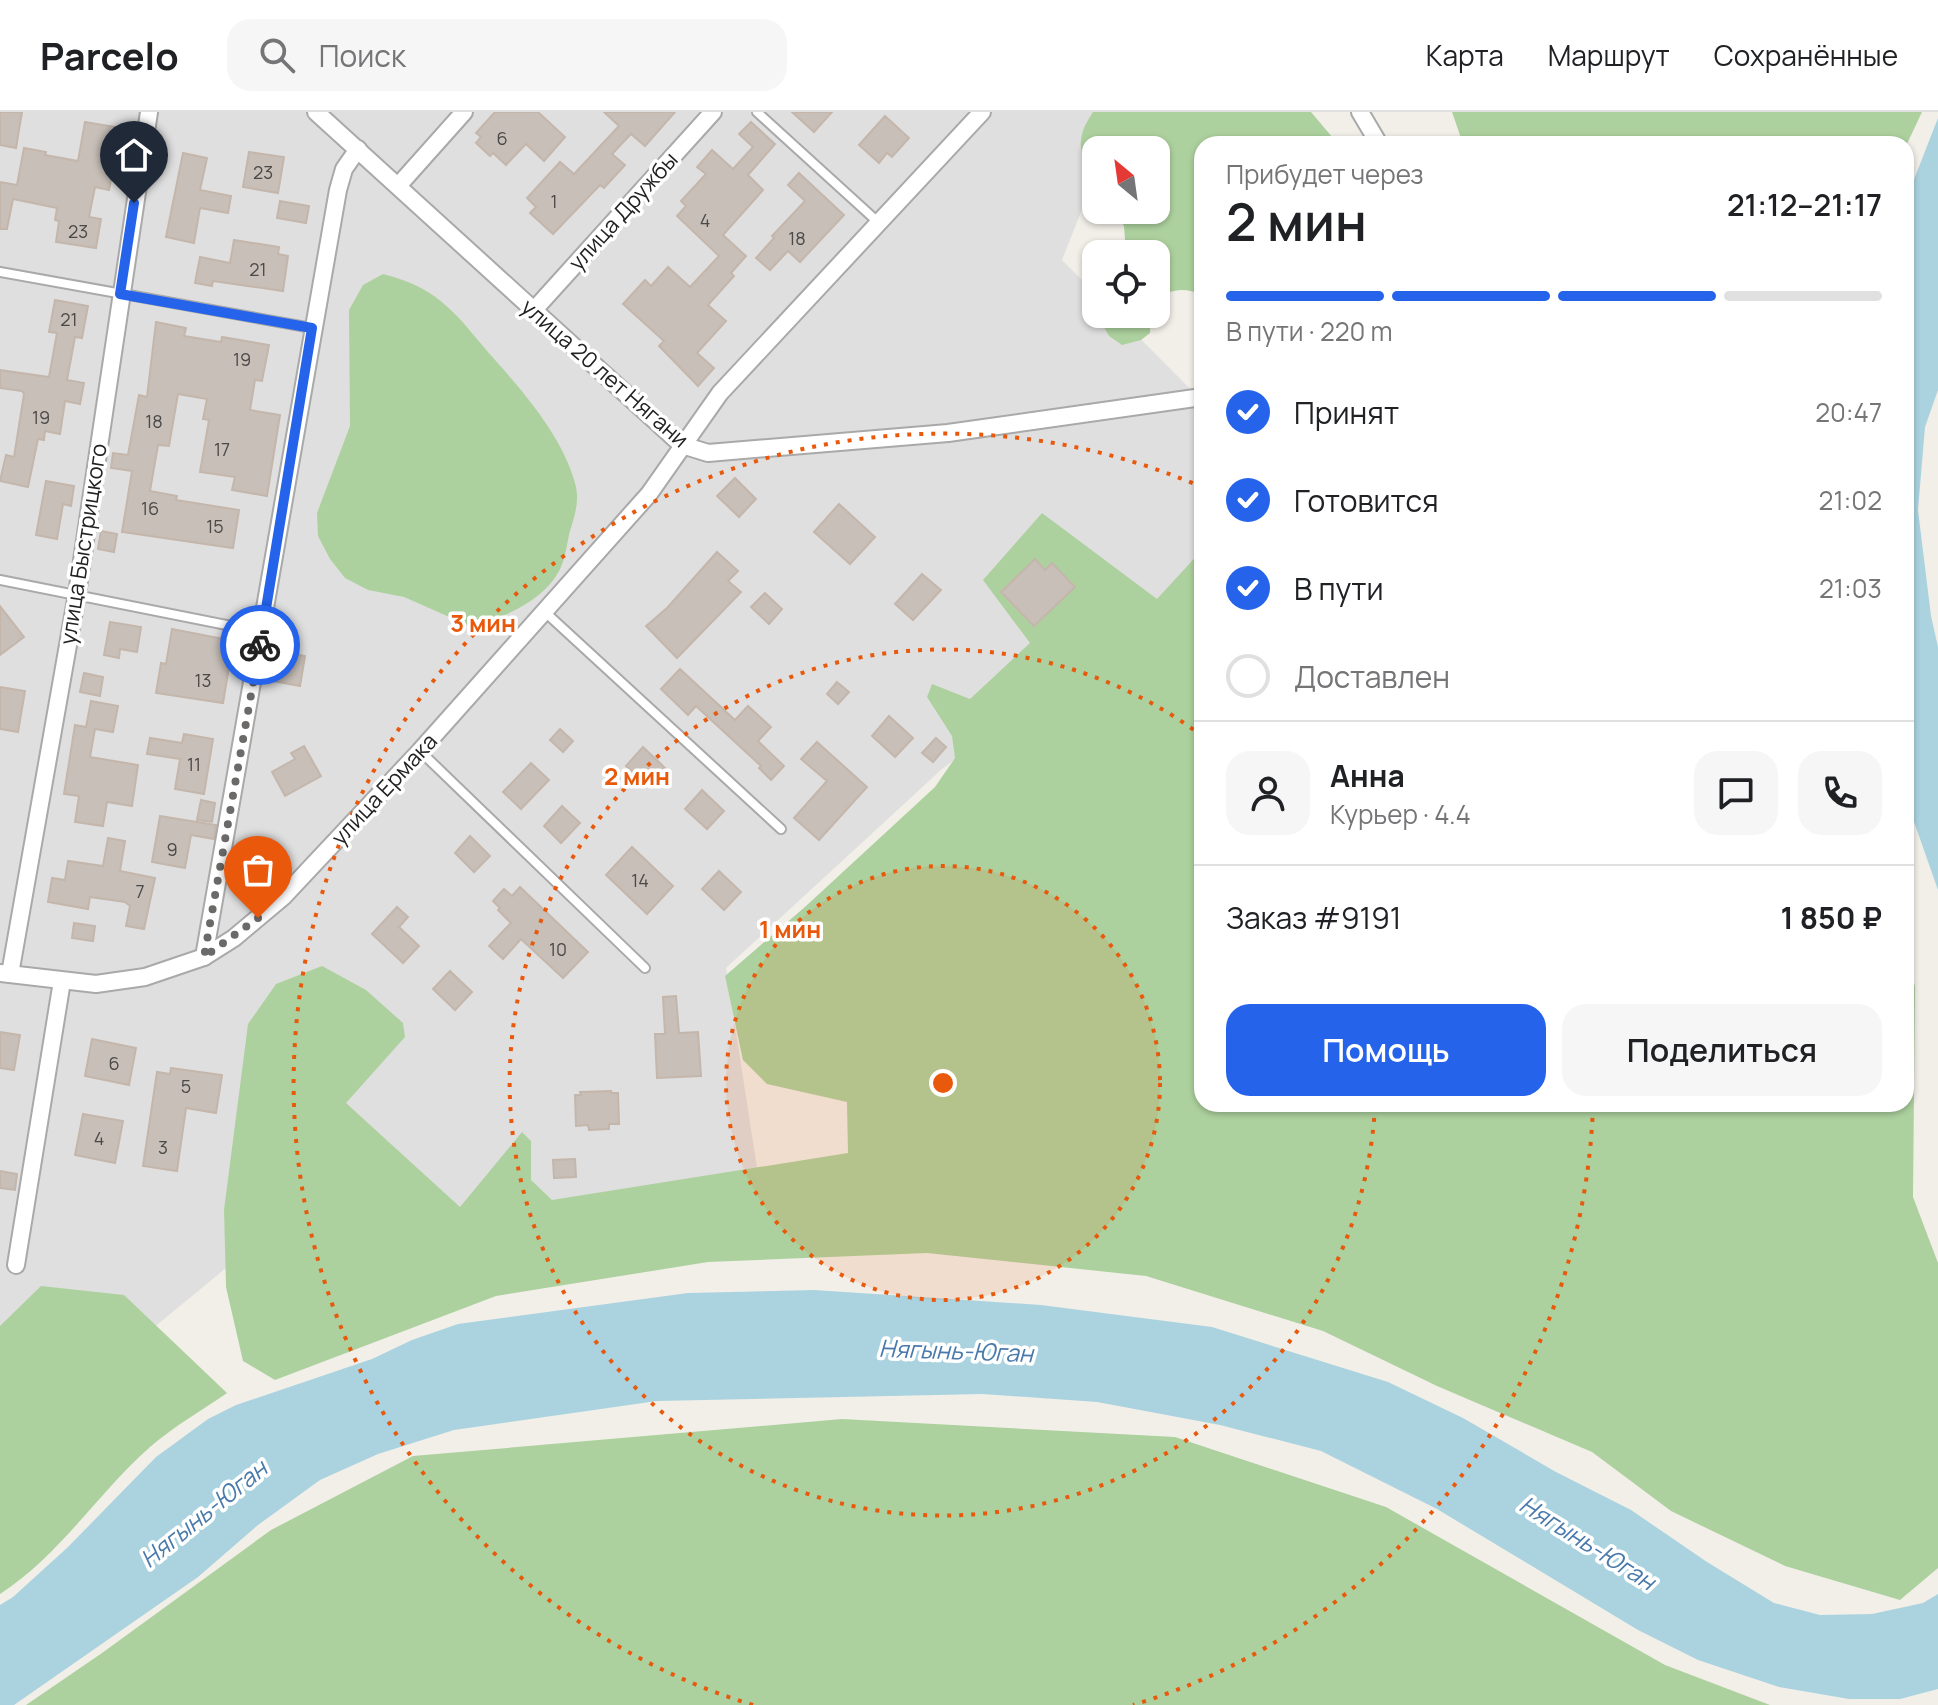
<!DOCTYPE html>
<html lang="ru">
<head>
<meta charset="utf-8">
<style>
	:root { --surface:#fff; --page:#f6f6f6; --text:#202124; --muted:#757577; --line:#e0e0e0; --accent:#2563eb }
	body { margin:0; font-family:Manrope,sans-serif; background:var(--page); color:var(--text); height:100vh; display:flex; flex-direction:column; font-size:30px; white-space:nowrap }
	* { box-sizing:border-box; margin:0 }
	p { font-size:26px; color:var(--muted) }
	.icon { flex:none; width:44px; height:44px; fill:none; stroke:currentColor; stroke-width:2; stroke-linecap:round; stroke-linejoin:round }
	.map { position:relative; flex:1; overflow:hidden }
	.sheet { position:absolute; left:1194px; top:24px; width:720px; height:976px; display:flex; flex-direction:column; background:var(--surface); border-radius:24px; box-shadow:0 2px 6px #0004 }
	.sheet>* { flex:none }
	.needle { width:52px; rotate:331deg }
	.tools { position:absolute; left:1082px; top:24px; display:grid; gap:16px }
	.tools a { display:grid; place-items:center; width:88px; height:88px; border-radius:16px; background:var(--surface); box-shadow:0 2px 6px #0004; font-size:40px }
	.pin { position:absolute; display:grid; place-items:center; width:68px; height:68px; color:#fff; margin:-82px -34px; border-radius:50% 50% 50% 0; rotate:-45deg; box-shadow:0 0 8px #0007 }
	.pin .icon { rotate:45deg }
	.courier { position:absolute; display:grid; place-items:center; width:80px; height:80px; margin:-40px; border:6px solid #2563eb; border-radius:50%; background:#fff; color:#222; box-shadow:0 2px 10px #0007 }
	.summary em { font-style:normal; font-weight:600 }
	.summary div { display:flex; flex-direction:column-reverse }
	.summary { display:flex; align-items:center; justify-content:space-between; height:136px; padding:0 32px }
	h1 { font-size:52px; font-weight:600; line-height:60px }
	.bar { display:grid; grid-template-columns:repeat(4,1fr); gap:12px 8px; align-content:center; height:96px; padding:0 32px }
	.bar i { height:10px; border-radius:6px; background:var(--line) }
	.bar .on { background:var(--accent) }
	.bar p { grid-column:span 4 }
	.line { display:flex; align-items:center; gap:20px; padding:0 32px; border-top:2px solid var(--line) }
	.line div { flex:1 }
	.round { display:grid; place-items:center; flex:none; width:84px; height:84px; border-radius:24px; background:var(--page) }
	ol { padding:0 32px; list-style:none }
	li { display:flex; align-items:center; gap:24px; height:88px }
	li p { margin-inline-start:auto }
	li .icon { padding:8px; border-radius:50%; background:var(--accent); color:#fff; stroke-width:4 }
	li:last-child { color:var(--muted) }
	li i { width:44px; height:44px; border:4px solid var(--line); border-radius:50% }
	.cta { display:flex; gap:16px; margin-top:auto; padding:16px 32px }
	.cta a { flex:1; height:92px; border-radius:24px; background:var(--accent); color:#fff; font-size:32px; font-weight:600; line-height:92px; text-align:center }
	.cta a+a { background:var(--page); color:var(--text) }
	header { display:flex; align-items:center; gap:48px; box-sizing:border-box; height:112px; padding:0 40px; background:var(--surface); border-bottom:2px solid var(--line) }
	header strong { font-size:38px }
	nav { display:flex; gap:44px; margin-inline-start:auto; font-size:28px }
	.search { width:560px; height:72px; background:var(--page); display:flex; align-items:center; gap:20px; box-sizing:border-box; padding:0 28px; border-radius:24px; color:var(--muted); font-size:30px }
	.map>svg:first-child { display:block }
</style>
</head>
<body>
<header>
<strong>Parcelo</strong>
<div class="search"><svg class="icon" aria-label="search" viewBox="0 0 24 24"><circle cx="10" cy="10" r="6"/><path d="M15 15l6 6"/></svg>Поиск</div>
<nav><a>Карта</a><a>Маршрут</a><a>Сохранённые</a></nav>
</header>
<div class="map">
<svg width="1938" height="1593" viewBox="0 0 1938 1593">
	<rect width="100%" height="100%" fill="#f2efe9"/>
	<path fill="#e0dfdf" d="M0,0H1121L1096,38V62L1062,148L1096,182V202H1116L1202,289V450L1150,503L942,657L726,856L758,1062L226,1156L152,1217L0,1229Z"/>
	<g fill="#add19e">
		<path d="M1093,0H1311L1338,32H1202V183C1185,175 1170,176 1156,189V142H1126L1124,114L1114,98H1156V38H1096V71C1080,42 1073,30 1093,0Z"/>
		<path d="M1452,0H1922L1906,34L1463,32Z"/>
		<path d="M383,162C443,177 457,205 496,249C526,283 563,326 575,371C580,388 575,403 570,419C567,430 566,444 561,455C546,488 505,505 472,515L404,485L368,478L345,466L330,447L318,424L317,401L350,314L349,198L363,173Z"/>
		<path d="M1102,202H1151L1150,221L1141,228L1122,233L1109,224L1100,208Z"/>
		<path d="M1042,401L1157,487L1202,438V992H1906V821L1915,876L1913,1085L1938,1151V1456L1900,1488L1785,1454L1671,1399L1592,1340L1437,1274L1323,1219L1146,1164L927,1141L708,1150L496,1184L275,1268L243,1249L226,1175L224,1098L248,912L276,872L322,854L366,878L403,911L405,925L346,991L460,1095L522,1020L531,1029V1068L552,1088L848,1041L847,990L767,972L743,948L725,864L806,794L935,675L955,646L952,624L927,585L932,572L970,587L1030,531L983,468Z"/>
		<path d="M41,1174L124,1183L227,1281C201,1299 173,1315 150,1335C97,1382 60,1443 0,1482V1214Z"/>
		<path d="M842,1307L1175,1325L1386,1395L1665,1553L1770,1593H26L102,1541L271,1418L413,1344Z"/>
	</g>
	<g fill="#aad3df">
		<path d="M1938,6V278L1925,315L1918,398L1931,504L1938,535V778L1906,687V88Z"/>
		<path d="M814,1178L1041,1193L1212,1215L1388,1270L1463,1306L1556,1360L1631,1398L1707,1450L1774,1491L1820,1503L1872,1502L1923,1491L1938,1482V1577L1900,1587H1849L1779,1575L1698,1548L1638,1518L1437,1397L1321,1339L1220,1313L1097,1290L982,1282L657,1289L454,1318L378,1342L320,1368L258,1413L198,1465L14,1593H0V1493L13,1485L68,1435L156,1345L208,1307L236,1293L372,1247L412,1228L458,1212L688,1181Z"/>
	</g>
	<g fill="#c7bfb8" stroke="#c4b6ab" stroke-width="2">
		<path d="M0,0H22L16,36L0,33Z"/>
		<path d="M495,0H538L565,25L544,49L526,32L506,53L493,41L490,44L476,31L481,25L476,21Z"/>
		<path d="M604,0H675L645,34L631,22L612,42L625,53L604,76L600,73L553,122L530,101L536,95L527,86L560,50L574,62L619,14Z"/>
		<path d="M792,0H832L814,20Z"/>
		<path d="M885,4L909,26L892,45L887,41L879,51L859,33Z"/>
		<path d="M85,10L121,16L109,78L95,75L89,105L101,107L96,136L56,130L59,109L55,108L57,96L13,87L7,117H0V70L17,73L24,36L46,40L45,43L78,49Z"/>
		<path d="M751,10L775,32L748,63L763,78L723,123L746,144L731,161L734,164L708,193L726,209L697,241L714,256L698,274L659,234L664,229L623,192L645,168L651,174L668,155L690,175L719,144L677,104L686,94L681,89L706,62L697,55L712,38L733,57L753,35L739,22Z"/>
		<path d="M249,40L284,45L278,81L243,75Z"/>
		<path d="M183,41L207,46L200,78L231,84L228,101L200,96L194,131L166,125Z"/>
		<path d="M799,61L844,103L800,150L788,139L770,158L756,146L774,126L772,124L805,89L788,73Z"/>
		<path d="M280,89L309,94L306,111L277,106Z"/>
		<path d="M234,128L279,135L278,142L288,144L283,179L213,169L212,174L195,171L200,145L230,151Z"/>
		<path d="M55,188L88,194L82,226L75,225L67,268L84,271L80,292L65,289L60,322L45,319L44,328L38,327L28,375L0,369L6,343L14,345L24,282L22,279L0,276V258L49,265L57,221L49,220Z"/>
		<path d="M156,210L186,216L184,224L221,230L222,225L269,233L262,269L255,268L250,298L280,303L267,384L232,378L235,365L200,360L209,308L203,307L207,287L178,282L169,334L158,333L150,379L177,384L176,388L239,398L233,436L122,420L132,359L111,356L113,341L128,343L139,283L147,285Z"/>
		<path d="M735,366L756,387L739,405L717,384Z"/>
		<path d="M46,369L74,374L71,394L63,392L57,427L36,423Z"/>
		<path d="M839,392L875,425L850,452L814,420Z"/>
		<path d="M101,419L117,422L114,440L98,437Z"/>
		<path d="M717,440L738,459L728,469L741,480L677,546L646,514L667,496Z"/>
		<path d="M1035,447L1045,458L1052,451L1075,475L1034,514L1001,480Z"/>
		<path d="M922,462L941,478L913,508L895,492Z"/>
		<path d="M765,481L782,497L769,512L751,495Z"/>
		<path d="M0,494L24,525L0,543Z"/>
		<path d="M110,510L141,515L137,540L120,537L119,546L104,543Z"/>
		<path d="M172,517L239,530L236,544L231,543L223,591L156,581L161,551L166,552Z"/>
		<path d="M278,539L305,544L300,574L273,569Z"/>
		<path d="M680,557L735,608L748,594L771,615L758,629L784,654L771,668L759,656L761,654L696,594L688,603L661,577Z"/>
		<path d="M84,561L103,565L100,584L80,580Z"/>
		<path d="M837,570L849,580L838,592L827,582Z"/>
		<path d="M0,575L25,579L18,620L0,617Z"/>
		<path d="M91,589L118,594L113,620L95,617L90,645L138,653L132,694L107,690L103,714L75,710L79,684L64,682L75,613L86,615Z"/>
		<path d="M889,604L913,626L895,645L872,624Z"/>
		<path d="M560,617L573,629L563,640L550,628Z"/>
		<path d="M184,622L213,627L204,682L175,677L180,647L147,642L150,626L182,631Z"/>
		<path d="M936,626L946,635L933,650L922,641Z"/>
		<path d="M817,630L867,675L819,728L794,706L827,669L801,647Z"/>
		<path d="M304,634L321,664L285,684L272,660L295,647L291,641Z"/>
		<path d="M643,635L665,656L648,674L626,654Z"/>
		<path d="M531,651L549,668L521,697L503,680Z"/>
		<path d="M702,678L724,699L707,717L685,697Z"/>
		<path d="M201,688L215,691L212,710L197,708Z"/>
		<path d="M562,694L580,711L561,731L544,714Z"/>
		<path d="M160,704L216,713L214,727L191,723L185,756L152,750Z"/>
		<path d="M470,724L490,744L474,760L455,741Z"/>
		<path d="M108,726L125,729L120,759L155,766L144,817L126,814L130,794L125,790L90,785L88,797L48,790L52,766L65,768L68,749L103,754Z"/>
		<path d="M632,735L673,774L647,802L606,763Z"/>
		<path d="M719,759L741,780L724,798L702,777Z"/>
		<path d="M520,775L588,840L563,866L521,827L503,847L489,834L511,811L498,798L500,796L493,789L504,777L512,784Z"/>
		<path d="M397,795L408,805L399,815L419,834L403,851L372,822Z"/>
		<path d="M74,811L95,814L93,829L72,826Z"/>
		<path d="M450,859L472,880L455,898L433,877Z"/>
		<path d="M676,884L679,921L698,920L701,964L657,966L655,922H665L663,885Z"/>
		<path d="M0,920L20,923L14,958L0,956Z"/>
		<path d="M92,927L136,936L129,973L85,964Z"/>
		<path d="M171,956L222,963L216,1001L186,996L177,1059L143,1054L157,960L170,962Z"/>
		<path d="M611,979V981H618L619,1012H609V1017L589,1018L588,1013L576,1014L575,983H581L580,980Z"/>
		<path d="M83,1002L123,1009L115,1051L75,1043Z"/>
		<path d="M575,1047L576,1065L554,1066L553,1048Z"/>
		<path d="M0,1059L17,1062L15,1078L0,1076Z"/>
	</g>
	<g fill="none" stroke-linecap="round" stroke-linejoin="round">
		<defs>
			<g id="service">
				<path d="M757,0L879,111"/>
				<path d="M0,160L312,216"/>
				<path d="M0,468L262,520"/>
				<path d="M545,500L781,717"/>
				<path d="M420,639L645,856"/>
			</g>
			<g id="minor">
				<path d="M316,0L682,333L708,341L948,321L1202,285"/>
				<path d="M1360,0L1379,32"/>
				<path d="M398,74L464,0"/>
				<path d="M534,198L713,0"/>
				<path d="M204,845L338,78L344,57L358,37"/>
				<path d="M0,861L96,872L145,865L204,845L234,826L284,784L420,639L649,382L720,281L982,0"/>
				<path d="M10,862L77,482L149,0"/>
				<path d="M16,1153L62,869"/>
			</g>
		</defs>
		<use href="#service" stroke="#a9a9a9" stroke-width="12"/>
		<use href="#minor" stroke="#a9a9a9" stroke-width="20"/>
		<use href="#service" stroke="#fff" stroke-width="8"/>
		<use href="#minor" stroke="#fff" stroke-width="16"/>
	</g>
	<g fill="none" stroke-linecap="round" stroke-linejoin="round">
		<path stroke="#6b6a68" stroke-width="8" stroke-dasharray="0 14.4" d="M258,806L204,845L260,533"/>
		<path stroke="#2563eb" stroke-width="10" d="M134,91L120,182L312,216L260,533"/>
	</g>
	<circle cx="943" cy="971" r="217" fill="#e8590c" fill-opacity=".12"/>
	<g fill="none" stroke="#e8590c" stroke-width="4" stroke-dasharray="4 8">
		<circle cx="943" cy="971" r="217"/>
		<path d="M1375 994A433 433 0 1 1 1201 623"/>
		<path d="M1593 994A650 650 0 0 1 1133 1593M753 1593A650 650 0 1 1 1197 373"/>
	</g>
	<g text-anchor="middle" dominant-baseline="central" stroke-width="7" stroke-linejoin="round" paint-order="stroke">
		<g font-size="18" fill="#4b4948">
			<text x="502" y="26">6</text>
			<text x="263" y="60">23</text>
			<text x="554" y="89">1</text>
			<text x="705" y="108">4</text>
			<text x="78" y="119">23</text>
			<text x="797" y="126">18</text>
			<text x="258" y="157">21</text>
			<text x="69" y="207">21</text>
			<text x="242" y="247">19</text>
			<text x="41" y="305">19</text>
			<text x="154" y="309">18</text>
			<text x="222" y="337">17</text>
			<text x="150" y="396">16</text>
			<text x="215" y="414">15</text>
			<text x="203" y="568">13</text>
			<text x="194" y="652">11</text>
			<text x="172" y="737">9</text>
			<text x="640" y="768">14</text>
			<text x="140" y="779">7</text>
			<text x="558" y="837">10</text>
			<text x="114" y="951">6</text>
			<text x="186" y="974">5</text>
			<text x="99" y="1026">4</text>
			<text x="163" y="1035">3</text>
		</g>
		<g font-size="22" fill="#222" stroke="#fff">
			<text transform="translate(623 99) rotate(-48)">улица Дружбы</text>
			<text transform="translate(605 261) rotate(41)">улица 20 лет Нягани</text>
			<text transform="translate(83 432) rotate(-81)">улица Быстрицкого</text>
			<text transform="translate(384 677) rotate(-47)">улица Ермака</text>
		</g>
		<g font-size="24" font-style="italic" fill="#4a7aab" stroke="#fff">
			<text transform="translate(956 1238) rotate(2)">Нягынь-Юган</text>
			<text transform="translate(203 1401) rotate(-39)">Нягынь-Юган</text>
			<text transform="translate(1588 1430) rotate(32)">Нягынь-Юган</text>
		</g>
	</g>
	<circle cx="943" cy="971" r="12" fill="#e8590c" stroke="#fff" stroke-width="4"/>
	<g font-size="24" text-anchor="middle" font-weight="bold" fill="#e8590c" stroke="#fff" stroke-width="7" stroke-linejoin="round" paint-order="stroke">
		<text x="483" y="520">3 мин</text>
		<text x="637" y="673">2 мин</text>
		<text x="790" y="826">1 мин</text>
	</g>
</svg>
<div class="tools">
<a><svg class="needle" viewBox="-14 -14 28 28"><path d="M0-13l5 13h-10z" fill="#e53935"/><path d="M0 13l5-13h-10z" fill="#757577"/></svg></a>
<a><svg class="icon" aria-label="locate" viewBox="0 0 24 24"><circle cx="12" cy="12" r="6"/><path d="M12 2v4M12 18v4M2 12h4M18 12h4"/></svg></a>
</div>
<div class="pin" style="left:258px;top:806px;background:#ea580c"><svg class="icon" aria-label="bag" viewBox="0 0 24 24"><path d="M5 8h14l-1 12H6zM9 8a3 3 0 0 1 6 0"/></svg></div>
<div class="pin" style="left:134px;top:91px;background:#1f2937"><svg class="icon" aria-label="home" viewBox="0 0 24 24"><path d="M3 11l9-7 9 7M6 9v11h12V9"/></svg></div>
<div class="courier" style="left:260px;top:533px"><svg class="icon" aria-label="bike" viewBox="0 0 24 24"><circle cx="6" cy="16" r="4"/><circle cx="18" cy="16" r="4"/><path d="M6 16l4-8h5l3 8M10 8l3 8H6M13 5h3"/></svg></div>
<section class="sheet">
<div class="summary"><div><h1>2 мин</h1><p>Прибудет через</p></div><em>21:12–21:17</em></div>
<div class="bar"><i class="on"></i><i class="on"></i><i class="on"></i><i></i><p>В пути · 220 m</p></div>
<ol>
<li><svg class="icon" aria-label="check" viewBox="0 0 24 24"><path d="M5 12l5 5 9-10"/></svg>Принят<p>20:47</p></li>
<li><svg class="icon" aria-label="check" viewBox="0 0 24 24"><path d="M5 12l5 5 9-10"/></svg>Готовится<p>21:02</p></li>
<li><svg class="icon" aria-label="check" viewBox="0 0 24 24"><path d="M5 12l5 5 9-10"/></svg>В пути<p>21:03</p></li>
<li><i></i>Доставлен</li>
</ol>
<div class="line" style="height:144px"><a class="round"><svg class="icon" aria-label="person" viewBox="0 0 24 24"><circle cx="12" cy="8" r="4"/><path d="M4 21q1-7 8-7t8 7"/></svg></a><div><b>Анна</b><p>Курьер · 4.4</p></div><a class="round"><svg class="icon" aria-label="chat" viewBox="0 0 24 24"><path d="M4 5h16v11H9l-5 4z"/></svg></a><a class="round"><svg class="icon" aria-label="phone" viewBox="0 0 24 24"><path d="M5 4h4l2 5-3 2q2 4 5 5l2-3 5 2v4C11 20 4 13 5 4z"/></svg></a></div>
<div class="line" style="height:104px"><div>Заказ #9191</div><b>1 850 ₽</b></div>
<div class="cta"><a>Помощь</a><a>Поделиться</a></div>
</section>
</div>
</body>
</html>
